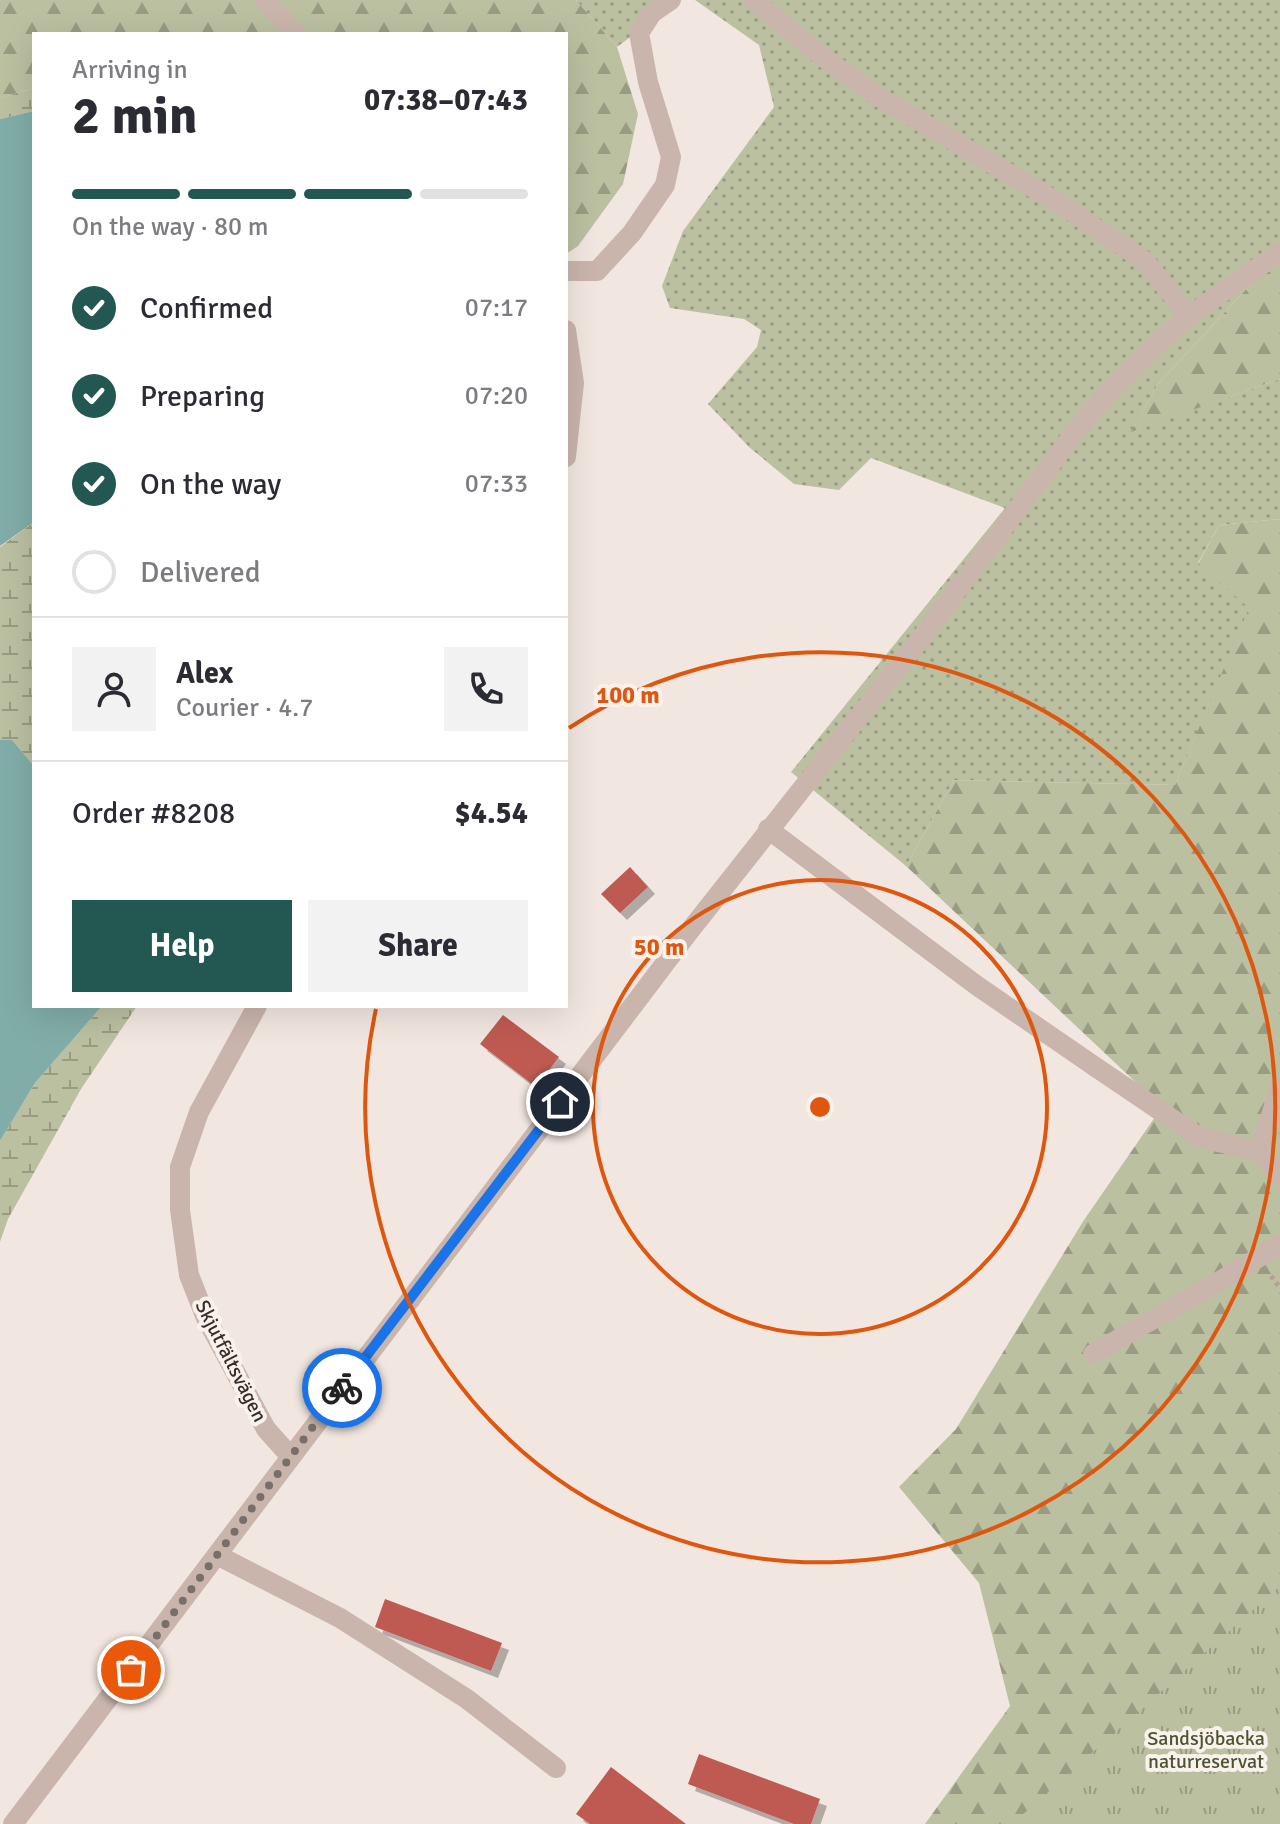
<!DOCTYPE html>
<html lang="en">
<head>
<meta charset="utf-8">
<style>
	:root { --surface:#fff; --page:#f2f2f3; --text:#2b2b33; --muted:#7c7c81; --line:#e1e1e2; --accent:#225752 }
	body { margin:0; font-family:Signika,sans-serif; background:var(--page); color:var(--text); height:100vh; display:flex; flex-direction:column; font-size:30px; white-space:nowrap }
	* { box-sizing:border-box; margin:0 }
	p { font-size:26px; color:var(--muted) }
	.icon { flex:none; width:44px; height:44px; fill:none; stroke:currentColor; stroke-width:2; stroke-linecap:round; stroke-linejoin:round }
	.map { position:relative; flex:1; overflow:hidden }
	.sheet { position:absolute; left:32px; top:32px; width:536px; height:976px; display:flex; flex-direction:column; background:var(--surface); border-radius:0px; box-shadow:0 8px 32px #0002 }
	.sheet>* { flex:none }
	.pin { position:absolute; display:grid; place-items:center; width:68px; height:68px; color:#fff; margin:-34px; border:4px solid #fff; border-radius:50%; box-shadow:0 2px 8px #0007 }
	.courier { position:absolute; display:grid; place-items:center; width:80px; height:80px; margin:-40px; border:6px solid #1a73e8; border-radius:50%; background:#fff; color:#222; box-shadow:0 2px 10px #0007 }
	.summary em { font-style:normal; font-weight:700 }
	.summary div { display:flex; flex-direction:column-reverse }
	.summary { display:flex; align-items:center; justify-content:space-between; height:136px; padding:0 40px }
	h1 { font-size:52px; font-weight:700; line-height:60px }
	.bar { display:grid; grid-template-columns:repeat(4,1fr); gap:12px 8px; align-content:center; height:96px; padding:0 40px }
	.bar i { height:10px; border-radius:6px; background:var(--line) }
	.bar .selected { background:var(--accent) }
	.bar p { grid-column:span 4 }
	.line { display:flex; align-items:center; gap:20px; padding:0 40px; border-top:2px solid var(--line) }
	.line div { flex:1 }
	.round { display:grid; place-items:center; flex:none; width:84px; height:84px; border-radius:0px; background:var(--page) }
	ol { padding:0 40px; list-style:none }
	li { display:flex; align-items:center; gap:24px; height:88px }
	li p { margin-inline-start:auto }
	li .icon { padding:8px; border-radius:50%; background:var(--accent); color:#fff; stroke-width:4 }
	li:last-child { color:var(--muted) }
	li i { width:44px; height:44px; border:4px solid var(--line); border-radius:50% }
	.action { display:flex; gap:16px; margin-top:auto; padding:16px 40px }
	.action a { flex:1; height:92px; border-radius:0px; background:var(--accent); color:#fff; font-size:32px; font-weight:700; line-height:92px; text-align:center }
	.action a+a { background:var(--page); color:var(--text) }
	.map>svg:first-child { display:block }
</style>
</head>
<body>
<div class="map">
<svg width="1280" height="1824" viewBox="0 0 1280 1824">
	<defs>
		<pattern id="grass-dots" width="8" height="8" patternUnits="userSpaceOnUse" patternTransform="scale(2)"><rect width="8" height="8" fill="#bbc0a1"/><path d="M2 2h.1M6 6h.1" fill="none" stroke="#999c83" stroke-width="1.8" stroke-linecap="round"/></pattern>
		<pattern id="forest-firs" width="22" height="20" patternUnits="userSpaceOnUse" patternTransform="scale(2)"><rect width="22" height="20" fill="#bbc0a1"/><path d="M5 1l3.5 6h-7zM16 11l3.5 6h-7z" fill="#999c83"/></pattern>
		<pattern id="wetland-marsh" width="20" height="14" patternUnits="userSpaceOnUse" patternTransform="scale(2)"><rect width="20" height="14" fill="#bbc0a1"/><path d="M1 5h8M5 5V1M11 12h8M15 12V8" fill="none" stroke="#999c83"/></pattern>
		<pattern id="park-tufts" width="24" height="20" patternUnits="userSpaceOnUse" patternTransform="scale(2)"><rect width="24" height="20" fill="#bbc0a1"/><path d="M3 7l-1-3M5 7V3M7 7l1-3M15 17l-1-3M17 17v-4M19 17l1-3" fill="none" stroke="#999c83"/></pattern>
		<filter id="shadow"><feDropShadow dx="7" dy="7" stdDeviation="0" flood-color="#0004"/></filter>
	</defs>
	<rect width="100%" height="100%" fill="#f2e7e0"/>
	<g fill="url(#grass-dots)">
		<path d="M576,0H680L617,47Z"/>
		<path d="M695,0H1280V253L1158,384L1132,431L1280,379V519L1219,525L1198,563L1250,608L1175,785L954,780L906,866L791,772L1005,508L871,458L839,490L794,484L749,447L708,404L757,347L761,330L744,319L670,308L662,286L683,231L774,107L759,45Z"/>
	</g>
	<g fill="url(#forest-firs)">
		<path d="M0,0H576L617,47L638,114L623,184L578,246L566,254V34H34V88L0,98Z"/>
		<path d="M1280,253V379L1131,432L1158,384Z"/>
		<path d="M1280,519V1824H925L1010,1706L979,1583L899,1487L956,1429L1084,1220L1162,1107L906,866L954,780L1175,785L1249,608L1198,564L1219,525Z"/>
	</g>
	<g fill="url(#wetland-marsh)">
		<path d="M34,88V111L0,119V98Z"/>
		<path d="M34,522V766L12,740H0V547Z"/>
		<path d="M102,1006H137L81,1089L8,1219L0,1242V1141L35,1083Z"/>
	</g>
	<path fill="url(#park-tufts)" d="M1280,1586V1824H1012Z"/>
	<g fill="#81ada8">
		<path d="M34,111V522L0,546V119Z"/>
		<path d="M0,740H12L34,766V1006H102L35,1083L0,1141Z"/>
	</g>
	<g fill="#be5a51" filter="url(#shadow)">
		<path d="M630,867L648,887L620,913L601,894Z"/>
		<path d="M503,1015L559,1057L536,1087L480,1044Z"/>
		<path d="M385,1599L502,1643L491,1671L375,1627Z"/>
		<path d="M699,1754L820,1799L811,1824H794L688,1784Z"/>
		<path d="M611,1767L686,1824H590L576,1814Z"/>
	</g>
	<g fill="none" stroke-linecap="round" stroke-linejoin="round">
		<path stroke="#b59f96" stroke-width="5" stroke-dasharray="4 4" stroke-linecap="butt" d="M1271,1276L1280,1288"/>
		<g stroke="#c9b5ac" stroke-width="20">
			<path d="M264,0L297,34"/>
			<path d="M754,0L820,55L877,96L1054,200L1145,261L1189,316"/>
			<path d="M566,271H597L632,233L665,185L671,157L648,82L639,33L652,13L671,0"/>
			<path d="M566,330L574,383L566,457"/>
			<path d="M768,829L976,985L1097,1068L1199,1137L1259,1152L1280,1176"/>
			<path d="M257,1006L199,1112L180,1167V1210L189,1275L206,1318L266,1429L291,1457"/>
			<path d="M1259,1152L1280,1088"/>
			<path d="M1093,1354C1155,1317 1219,1284 1280,1244"/>
			<path d="M217,1555L340,1618L467,1699L556,1768"/>
			<path d="M13,1824L688,933L922,637L1072,436L1106,395L1159,342L1189,316L1280,252"/>
		</g>
	</g>
	<g fill="none" stroke-linecap="round" stroke-linejoin="round">
		<path stroke="#796e6a" stroke-width="8" stroke-dasharray="0 14.4" d="M131,1670L342,1388"/>
		<path stroke="#1a73e8" stroke-width="10" d="M342,1388L560,1102"/>
	</g>
	<g fill="none" stroke="#df570e" stroke-width="4">
		<circle cx="820" cy="1107" r="227"/>
		<path d="M569 728A455 455 0 1 1 376 1009"/>
	</g>
	<g text-anchor="middle" dominant-baseline="central" stroke-width="8" stroke-linejoin="round" paint-order="stroke">
		<g font-size="20" fill="#382d2b" stroke="#f9f1ec">
			<text transform="translate(231 1361) rotate(63)">Skjutfältsvägen</text>
		</g>
		<g font-size="20" fill="#4d5530" stroke="#f9f1ec">
			<text x="1206" y="1738">Sandsjöbacka<tspan x="1206" dy="23">naturreservat</tspan></text>
		</g>
	</g>
	<circle cx="820" cy="1107" r="12" fill="#df570e" stroke="#f9f1ec" stroke-width="4"/>
	<g font-size="24" text-anchor="middle" font-weight="bold" fill="#df570e" stroke="#f9f1ec" stroke-width="8" stroke-linejoin="round" paint-order="stroke">
		<text x="628" y="703">100 m</text>
		<text x="659" y="955">50 m</text>
	</g>
</svg>
<div class="pin" style="left:131px;top:1670px;background:#ea580c"><svg class="icon" aria-label="bag" viewBox="0 0 24 24"><path d="M5 8h14l-1 12H6zM9 8a3 3 0 0 1 6 0"/></svg></div>
<div class="pin" style="left:560px;top:1102px;background:#1f2937"><svg class="icon" aria-label="home" viewBox="0 0 24 24"><path d="M3 11l9-7 9 7M6 9v11h12V9"/></svg></div>
<div class="courier" style="left:342px;top:1388px"><svg class="icon" aria-label="bike" viewBox="0 0 24 24"><circle cx="6" cy="16" r="4"/><circle cx="18" cy="16" r="4"/><path d="M6 16l4-8h5l3 8M10 8l3 8H6M13 5h3"/></svg></div>
<section class="sheet">
<div class="summary"><div><h1>2 min</h1><p>Arriving in</p></div><em>07:38–07:43</em></div>
<div class="bar"><i class="selected"></i><i class="selected"></i><i class="selected"></i><i></i><p>On the way · 80 m</p></div>
<ol>
<li><svg class="icon" aria-label="check" viewBox="0 0 24 24"><path d="M5 12l5 5 9-10"/></svg>Confirmed<p>07:17</p></li>
<li><svg class="icon" aria-label="check" viewBox="0 0 24 24"><path d="M5 12l5 5 9-10"/></svg>Preparing<p>07:20</p></li>
<li><svg class="icon" aria-label="check" viewBox="0 0 24 24"><path d="M5 12l5 5 9-10"/></svg>On the way<p>07:33</p></li>
<li><i></i>Delivered</li>
</ol>
<div class="line" style="height:144px"><a class="round"><svg class="icon" aria-label="person" viewBox="0 0 24 24"><circle cx="12" cy="8" r="4"/><path d="M4 21q1-7 8-7t8 7"/></svg></a><div><b>Alex</b><p>Courier · 4.7</p></div><a class="round"><svg class="icon" aria-label="phone" viewBox="0 0 24 24"><path d="M5 4h4l2 5-3 2q2 4 5 5l2-3 5 2v4C11 20 4 13 5 4z"/></svg></a></div>
<div class="line" style="height:104px"><div>Order #8208</div><b>$4.54</b></div>
<div class="action"><a>Help</a><a>Share</a></div>
</section>
</div>
</body>
</html>
